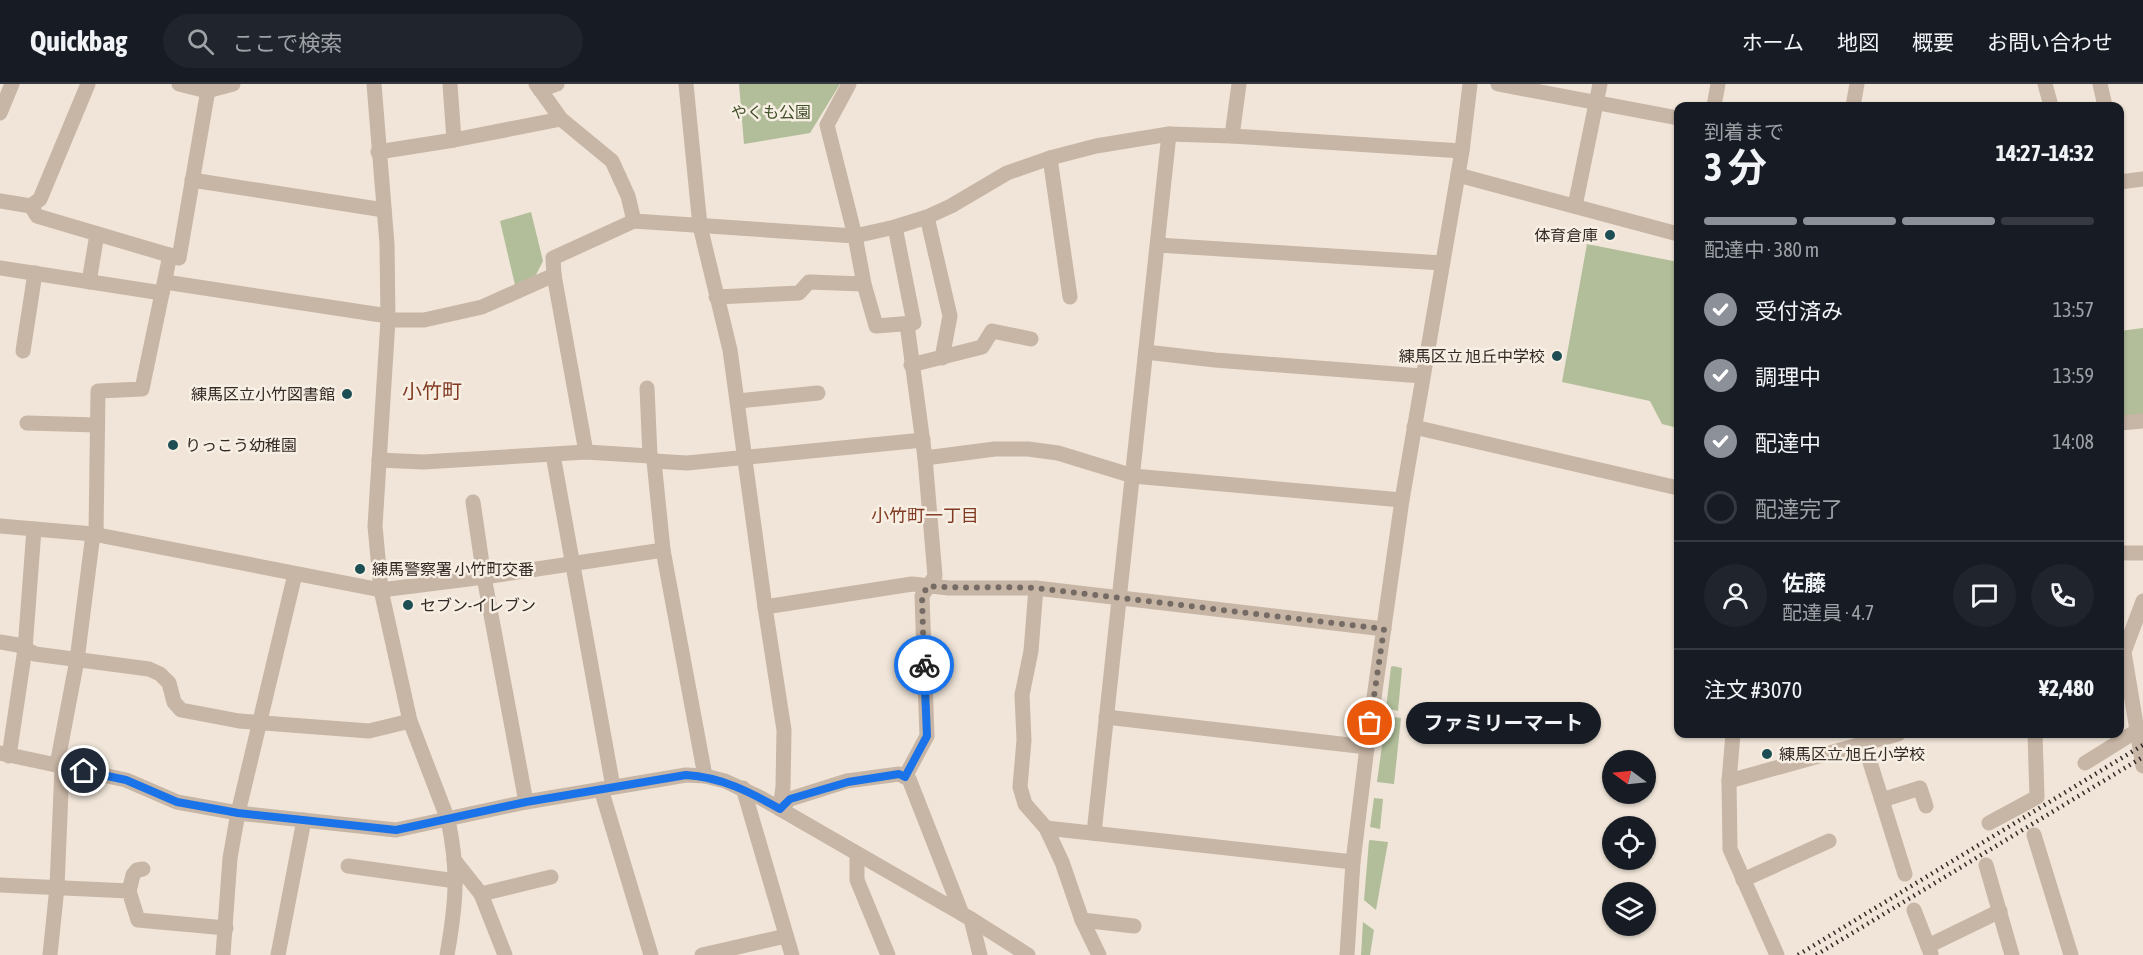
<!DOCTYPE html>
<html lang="ja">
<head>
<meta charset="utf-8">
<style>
	:root { --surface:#171b24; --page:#20242c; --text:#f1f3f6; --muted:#9ea1a6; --line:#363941; --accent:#8c9099 }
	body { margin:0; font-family:"Asap Condensed","Noto Sans JP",sans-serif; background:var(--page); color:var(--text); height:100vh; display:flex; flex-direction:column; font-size:22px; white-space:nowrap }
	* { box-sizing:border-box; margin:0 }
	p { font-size:20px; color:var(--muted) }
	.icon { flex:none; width:33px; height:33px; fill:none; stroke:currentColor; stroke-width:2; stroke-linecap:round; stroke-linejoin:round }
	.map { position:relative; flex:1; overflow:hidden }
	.side { position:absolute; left:1674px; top:18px; width:450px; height:636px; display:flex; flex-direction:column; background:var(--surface); border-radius:12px; box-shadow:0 2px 4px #0004 }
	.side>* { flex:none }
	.needle { width:39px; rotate:285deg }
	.tools { position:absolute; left:1602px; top:666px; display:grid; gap:12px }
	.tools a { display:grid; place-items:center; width:54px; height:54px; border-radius:50%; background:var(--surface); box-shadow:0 2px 4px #0004; font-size:30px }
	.pin { position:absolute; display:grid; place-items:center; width:51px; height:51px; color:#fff; margin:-26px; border:3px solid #fff; border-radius:50%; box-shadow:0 2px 6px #0007 }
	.courier { position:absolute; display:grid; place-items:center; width:60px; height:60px; margin:-30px; border:4px solid #1a73e8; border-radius:50%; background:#fff; color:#222; box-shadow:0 2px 8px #0007 }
	.bubble { position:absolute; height:42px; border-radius:21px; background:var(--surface); box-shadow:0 2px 4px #0004; font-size:20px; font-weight:700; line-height:42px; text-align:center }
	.head em { font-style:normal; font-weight:700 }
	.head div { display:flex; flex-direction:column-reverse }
	.head { display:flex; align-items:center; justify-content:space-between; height:102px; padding:0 30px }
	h1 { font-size:39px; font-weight:700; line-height:45px }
	.bar { display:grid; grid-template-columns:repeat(4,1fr); gap:9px 6px; align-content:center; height:72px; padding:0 30px }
	.bar i { height:8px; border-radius:4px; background:var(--line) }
	.bar .selected { background:var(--accent) }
	.bar p { grid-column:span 4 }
	.line { display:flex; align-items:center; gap:15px; padding:0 30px; border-top:2px solid var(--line) }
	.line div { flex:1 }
	.round { display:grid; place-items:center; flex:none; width:63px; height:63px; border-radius:32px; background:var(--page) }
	ol { padding:0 30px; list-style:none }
	li { display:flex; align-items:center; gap:18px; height:66px }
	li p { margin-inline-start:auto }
	li .icon { padding:6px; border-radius:50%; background:var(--accent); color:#fff; stroke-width:4 }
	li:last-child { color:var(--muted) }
	li i { width:33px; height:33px; border:3px solid var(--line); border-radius:50% }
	header { display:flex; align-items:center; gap:36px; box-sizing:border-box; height:84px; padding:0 30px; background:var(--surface); border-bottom:2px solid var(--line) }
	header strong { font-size:28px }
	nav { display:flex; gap:33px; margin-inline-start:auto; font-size:21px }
	.search { width:420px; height:54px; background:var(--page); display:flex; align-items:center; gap:15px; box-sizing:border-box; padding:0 21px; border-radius:33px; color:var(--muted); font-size:22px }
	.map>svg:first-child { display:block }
</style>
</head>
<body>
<header>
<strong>Quickbag</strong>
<div class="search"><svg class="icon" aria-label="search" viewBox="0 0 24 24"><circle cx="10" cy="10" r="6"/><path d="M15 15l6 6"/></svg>ここで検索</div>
<nav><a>ホーム</a><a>地図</a><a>概要</a><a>お問い合わせ</a></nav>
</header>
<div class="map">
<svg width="2143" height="871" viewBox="0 0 2143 871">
	<rect width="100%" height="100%" fill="#f0e5d8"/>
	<g fill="#b1be99">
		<path d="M739,0H840L810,49L744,60Z"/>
		<path d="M531,128L543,177L536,191L515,201L500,137Z"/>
		<path d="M1587,160L1678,178V344L1662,340L1650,317L1562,298Z"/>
		<path d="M2143,244V331L2120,332V247Z"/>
		<path d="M1393,582L1402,584L1398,627L1386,624L1391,583Z"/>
		<path d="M1386,632L1401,634L1394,700L1377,698Z"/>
		<path d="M1374,714L1383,715L1380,745L1370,743Z"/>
		<path d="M1370,756L1388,758L1376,826L1364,816L1369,757Z"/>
		<path d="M1363,838L1374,846L1370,871H1361Z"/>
	</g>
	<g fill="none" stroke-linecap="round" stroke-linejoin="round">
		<g stroke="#c7b5a5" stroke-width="15">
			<path d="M179,0L207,7L233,0"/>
			<path d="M374,0L387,160L388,236L375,442L381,506L410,637L448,736C459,787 456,820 447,871"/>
			<path d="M450,0L454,56"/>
			<path d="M536,0L561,35L612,77L628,112L634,137"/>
			<path d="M686,0L700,142L730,266L765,523L784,646L783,703L780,725"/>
			<path d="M849,0L827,41L855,152L864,200L876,242L914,239L895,143"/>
			<path d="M1498,0L1678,34"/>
			<path d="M2045,0L2051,22"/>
			<path d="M2100,0L2105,22"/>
			<path d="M540,6L557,0"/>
			<path d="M1714,22L1718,0"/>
			<path d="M1853,22L1857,0"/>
			<path d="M0,29L12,0"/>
			<path d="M1232,52L1239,0"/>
			<path d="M378,68L454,56L561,35"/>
			<path d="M1050,74L1070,213"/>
			<path d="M1458,91L1678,150"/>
			<path d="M192,96L384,126"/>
			<path d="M2120,98L2143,95"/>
			<path d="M0,117L31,122L40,115L88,0"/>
			<path d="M31,122L37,132L179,174L209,0"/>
			<path d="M1575,122L1600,0"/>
			<path d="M927,133L950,232L942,274"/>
			<path d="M1158,161L1442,179"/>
			<path d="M0,184L162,209"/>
			<path d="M554,191L586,368"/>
			<path d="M89,198L97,150"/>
			<path d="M165,198L388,232"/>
			<path d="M716,213L799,209L809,198L864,200"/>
			<path d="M388,236H424L482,223L554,191L553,174L634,137L855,152L895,143L927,133L951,122L1007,89L1050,74L1096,62L1169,50L1232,52L1462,67"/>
			<path d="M23,267L35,189"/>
			<path d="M1146,268L1215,276L1422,292"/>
			<path d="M911,281L982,263L992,247L1031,255"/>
			<path d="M647,304L650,372"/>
			<path d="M738,317L818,309"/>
			<path d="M27,339L97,341"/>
			<path d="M2120,339L2143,337"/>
			<path d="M1414,343L1678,404"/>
			<path d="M553,371L613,703"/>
			<path d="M925,374L995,365H1028L1058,369L1133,392L1402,416"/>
			<path d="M379,376L423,378L586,368L650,372L654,377L687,379L923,356"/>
			<path d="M473,418L484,493L526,718"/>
			<path d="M0,442L93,450L381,506L484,493L663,466L654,377"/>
			<path d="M96,450L98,307L142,305L170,171"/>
			<path d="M663,466L705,692"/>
			<path d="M2120,469H2143"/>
			<path d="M1036,504L1031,567L1022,611L1024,656L1020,703L1025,720L1046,744L1062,778L1082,836L1099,871"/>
			<path d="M2143,517L2124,568L2143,682"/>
			<path d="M765,523L912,500L949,504H1036L1384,545"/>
			<path d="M0,558L18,561L35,570L149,585L160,590L169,599L174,618L181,626L213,632L239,637L369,647L410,637"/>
			<path d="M1106,633L1367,663"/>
			<path d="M1733,650L1729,697L1730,765L1777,871"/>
			<path d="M1864,659L1905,790"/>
			<path d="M0,669L126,696L177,718L238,729L396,746L526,718L686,691L705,692L725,697L761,714L971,835L1028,871"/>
			<path d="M9,672L25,565L34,445"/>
			<path d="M2085,679L2138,646"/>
			<path d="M57,681L77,576L93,450"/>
			<path d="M905,693L927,652L922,512L935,492L925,374L907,240"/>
			<path d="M1729,697L1898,650"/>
			<path d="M743,704L792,871"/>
			<path d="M601,705L651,871"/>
			<path d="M1882,716L1920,704L1926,722"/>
			<path d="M780,725L790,715L847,697L899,690L909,695L962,830"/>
			<path d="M1989,739L2037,713L2035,650"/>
			<path d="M1046,744L1353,778"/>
			<path d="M1094,749L1169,50"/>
			<path d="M2034,751L2071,871"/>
			<path d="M857,770V796L888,871"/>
			<path d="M454,776L481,810L505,871"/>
			<path d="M1986,781L2012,871"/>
			<path d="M348,782L456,797"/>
			<path d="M1743,796L1829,757"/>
			<path d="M0,801L129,807L138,836L226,844"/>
			<path d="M129,807L133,791L137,786L143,785"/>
			<path d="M481,810L551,793"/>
			<path d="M1914,826L1931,870"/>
			<path d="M971,835L980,871"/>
			<path d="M1082,836L1134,842"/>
			<path d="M1928,862L2000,827"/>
			<path d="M50,871L57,803L62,683"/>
			<path d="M223,871L230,774L238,729L295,490"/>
			<path d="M278,871L304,736"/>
			<path d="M702,871L786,852"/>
			<path d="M1347,871L1353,778L1367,663L1402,416L1462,67L1470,0"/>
		</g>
		<g stroke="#332a26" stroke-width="4.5" stroke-dasharray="1.5 4.5" stroke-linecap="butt">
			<path d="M1798,871L2143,661"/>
			<path d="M1816,871L2143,673"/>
		</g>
	</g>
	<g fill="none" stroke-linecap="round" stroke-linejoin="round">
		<path stroke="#756b64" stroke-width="6" stroke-dasharray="0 10.8" d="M924,581L922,512L928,502C963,505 1000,502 1036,504L1384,545L1370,639"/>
		<path stroke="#1a73e8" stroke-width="8" d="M84,687L126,696L177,718L238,729L396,746L526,718L686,691C721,693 750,708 780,725L790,715L848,698L899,690L905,693L927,652L924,581"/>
	</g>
	<g fill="#1d4e53" stroke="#f8efe4" stroke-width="2">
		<circle cx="1610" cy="151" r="6"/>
		<circle cx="1557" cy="272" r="6"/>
		<circle cx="347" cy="310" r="6"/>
		<circle cx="173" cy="361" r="6"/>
		<circle cx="360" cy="485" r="6"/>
		<circle cx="408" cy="521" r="6"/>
		<circle cx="1767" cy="670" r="6"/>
	</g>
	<g text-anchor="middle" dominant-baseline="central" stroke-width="5" stroke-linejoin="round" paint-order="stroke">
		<g font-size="16" fill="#42512a" stroke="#f8efe4">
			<text x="771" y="28">やくも公園</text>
		</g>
		<g font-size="16" fill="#332a26" stroke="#f8efe4" text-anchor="start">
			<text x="1598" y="151" text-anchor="end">体育倉庫</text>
			<text x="1545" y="272" text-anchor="end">練馬区立 旭丘中学校</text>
			<text x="335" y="310" text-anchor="end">練馬区立小竹図書館</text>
			<text x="185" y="361">りっこう幼稚園</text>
			<text x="372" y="485">練馬警察署 小竹町交番</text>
			<text x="420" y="521">セブン-イレブン</text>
			<text x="1779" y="670">練馬区立 旭丘小学校</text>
		</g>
		<g font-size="18" fill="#803a21" stroke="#f8efe4">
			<text x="925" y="431">小竹町一丁目</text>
		</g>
		<g font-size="20" fill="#803a21" stroke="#f8efe4">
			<text x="432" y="306">小竹町</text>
		</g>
	</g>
</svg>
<div class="tools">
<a><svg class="needle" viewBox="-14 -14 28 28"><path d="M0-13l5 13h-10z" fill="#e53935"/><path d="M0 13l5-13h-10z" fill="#9ea1a6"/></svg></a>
<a><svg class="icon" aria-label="locate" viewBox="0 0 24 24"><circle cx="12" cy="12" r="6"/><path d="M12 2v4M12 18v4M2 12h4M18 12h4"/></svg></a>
<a><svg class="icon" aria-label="layers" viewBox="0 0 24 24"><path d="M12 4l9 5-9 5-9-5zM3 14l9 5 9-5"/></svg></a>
</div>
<div class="pin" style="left:1370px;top:639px;background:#ea580c"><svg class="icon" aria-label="bag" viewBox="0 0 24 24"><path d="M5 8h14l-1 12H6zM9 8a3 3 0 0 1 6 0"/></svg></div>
<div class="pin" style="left:84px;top:687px;background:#1f2937"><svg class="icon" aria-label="home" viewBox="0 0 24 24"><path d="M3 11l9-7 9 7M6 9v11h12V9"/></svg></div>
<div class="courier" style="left:924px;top:581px"><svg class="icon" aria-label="bike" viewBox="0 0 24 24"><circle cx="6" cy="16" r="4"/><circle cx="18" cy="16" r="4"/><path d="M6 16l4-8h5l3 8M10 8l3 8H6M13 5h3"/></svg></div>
<div class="bubble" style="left:1406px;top:618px;width:195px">ファミリーマート</div>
<section class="side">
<div class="head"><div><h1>3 分</h1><p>到着まで</p></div><em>14:27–14:32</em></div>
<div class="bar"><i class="selected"></i><i class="selected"></i><i class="selected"></i><i></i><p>配達中 · 380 m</p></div>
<ol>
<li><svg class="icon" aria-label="check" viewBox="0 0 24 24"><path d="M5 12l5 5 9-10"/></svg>受付済み<p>13:57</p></li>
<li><svg class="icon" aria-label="check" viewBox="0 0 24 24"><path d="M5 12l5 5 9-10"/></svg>調理中<p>13:59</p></li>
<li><svg class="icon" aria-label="check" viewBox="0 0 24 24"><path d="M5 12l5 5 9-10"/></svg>配達中<p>14:08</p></li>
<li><i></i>配達完了</li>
</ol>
<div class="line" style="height:108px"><a class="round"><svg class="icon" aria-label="person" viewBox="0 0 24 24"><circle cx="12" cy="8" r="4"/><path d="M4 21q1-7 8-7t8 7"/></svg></a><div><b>佐藤</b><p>配達員 · 4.7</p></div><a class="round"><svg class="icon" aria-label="chat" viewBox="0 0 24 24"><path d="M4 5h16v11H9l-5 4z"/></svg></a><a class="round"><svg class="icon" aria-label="phone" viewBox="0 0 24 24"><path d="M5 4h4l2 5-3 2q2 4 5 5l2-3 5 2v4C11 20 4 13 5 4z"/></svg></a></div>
<div class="line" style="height:78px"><div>注文 #3070</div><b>¥2,480</b></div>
</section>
</div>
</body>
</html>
